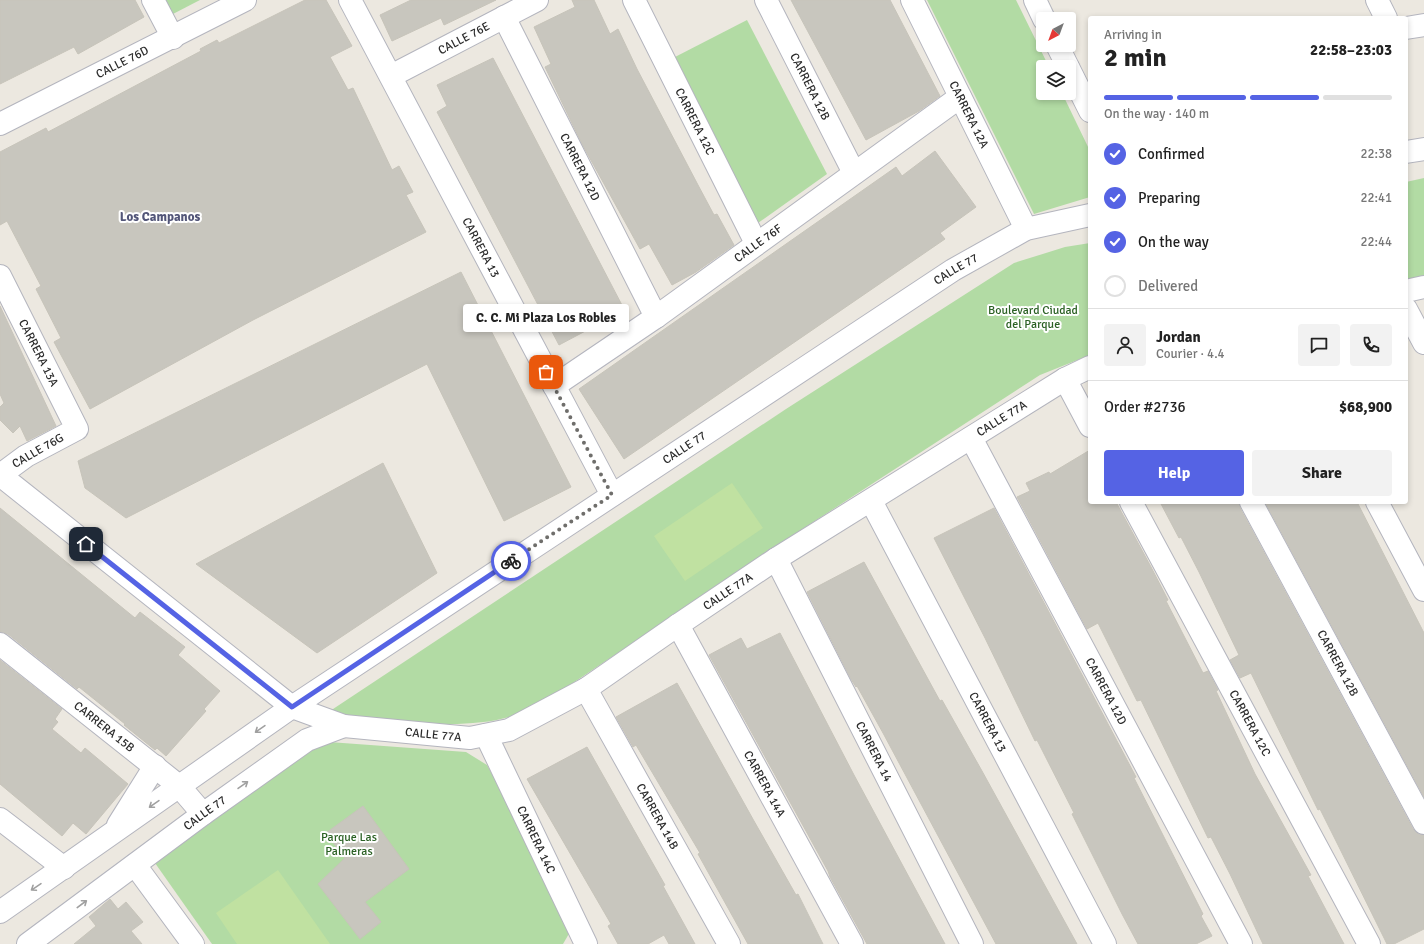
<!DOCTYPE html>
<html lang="en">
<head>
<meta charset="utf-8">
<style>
	:root { --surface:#fff; --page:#f2f2f2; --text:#222; --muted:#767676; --line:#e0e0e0; --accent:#5563e4 }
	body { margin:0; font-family:Signika,sans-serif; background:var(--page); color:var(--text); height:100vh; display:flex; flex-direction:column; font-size:15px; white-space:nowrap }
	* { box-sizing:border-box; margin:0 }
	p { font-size:13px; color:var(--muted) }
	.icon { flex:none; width:22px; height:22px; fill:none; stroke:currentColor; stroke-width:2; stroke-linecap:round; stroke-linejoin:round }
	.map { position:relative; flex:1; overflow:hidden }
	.sheet { position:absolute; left:1088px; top:16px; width:320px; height:488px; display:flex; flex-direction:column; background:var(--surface); border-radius:4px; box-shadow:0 2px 6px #0003 }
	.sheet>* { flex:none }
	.needle { width:26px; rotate:221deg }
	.tools { position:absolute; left:1036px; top:12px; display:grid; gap:8px }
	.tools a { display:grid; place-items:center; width:40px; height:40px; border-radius:4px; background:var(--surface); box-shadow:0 2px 6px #0003; font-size:20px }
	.pin { position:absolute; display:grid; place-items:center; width:34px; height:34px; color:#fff; margin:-17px; border-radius:8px; box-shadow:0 2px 6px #0006 }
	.courier { position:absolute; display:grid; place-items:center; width:40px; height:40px; margin:-20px; border:3px solid #5563e4; border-radius:50%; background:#fff; color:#222; box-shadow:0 1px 5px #0007 }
	.bubble { position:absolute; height:28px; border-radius:4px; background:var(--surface); box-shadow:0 2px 6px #0003; font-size:13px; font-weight:800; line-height:28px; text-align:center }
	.headline em { font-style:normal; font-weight:800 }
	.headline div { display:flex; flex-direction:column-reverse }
	.headline { display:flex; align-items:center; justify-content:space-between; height:68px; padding:0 16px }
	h1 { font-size:26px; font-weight:800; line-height:30px }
	.bar { display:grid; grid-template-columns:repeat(4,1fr); gap:6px 4px; align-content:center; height:48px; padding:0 16px }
	.bar i { height:5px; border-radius:3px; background:var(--line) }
	.bar .active { background:var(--accent) }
	.bar p { grid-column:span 4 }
	.line { display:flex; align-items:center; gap:10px; padding:0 16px; border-top:1px solid var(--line) }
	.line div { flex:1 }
	.round { display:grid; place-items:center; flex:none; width:42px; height:42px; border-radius:4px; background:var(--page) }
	ol { padding:0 16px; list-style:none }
	li { display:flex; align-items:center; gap:12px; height:44px }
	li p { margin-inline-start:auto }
	li .icon { padding:4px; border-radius:50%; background:var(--accent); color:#fff; stroke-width:4 }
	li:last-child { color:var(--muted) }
	li i { width:22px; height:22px; border:2px solid var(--line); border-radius:50% }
	.button { display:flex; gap:8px; margin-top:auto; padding:8px 16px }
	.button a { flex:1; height:46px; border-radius:4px; background:var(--accent); color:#fff; font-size:16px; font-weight:800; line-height:46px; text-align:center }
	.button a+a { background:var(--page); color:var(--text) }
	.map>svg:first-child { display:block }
</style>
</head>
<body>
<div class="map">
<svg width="1424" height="944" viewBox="0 0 1424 944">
	<rect width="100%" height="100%" fill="#ece8e0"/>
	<g fill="#b2dba4">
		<path d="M164,0H200L171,15Z"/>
		<path d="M927,0H1016L1049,67H1043V93H1062L1090,151V197L1034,214Z"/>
		<path d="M747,20L827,174L758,223L675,57Z"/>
		<path d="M1424,178V277L1406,281V182Z"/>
		<path d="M1090,243V355L1040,375L801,530L564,689C551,696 538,707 524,712C467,735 388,719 327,713L786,409L1014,263L1065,247Z"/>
		<path d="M329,742L466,752L487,765L574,925L563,944H212L155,863L312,746Z"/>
	</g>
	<g fill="#c0e1a1">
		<path d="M732,483L763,528L685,581L654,536Z"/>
		<path d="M278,870L330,944H237L216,913Z"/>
	</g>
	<g fill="#c8c6be" stroke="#c7c4ba">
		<path d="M0,0H135L144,17L78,54L74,47L0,84Z"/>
		<path d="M305,0H326L352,46L330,57L348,90L353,88L392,170L399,166L413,192L406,195L426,232L253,320L90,409L54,342L61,338L36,289L41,286L7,221L0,225V152L46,128L48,132L201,51L200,49L217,40L219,43Z"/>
		<path d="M411,0H496L444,25L441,18L392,41L380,15Z"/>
		<path d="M572,0H594L610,34L618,29L637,69L698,185L714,215L717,214L734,245L696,272L672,285L649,244L640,249L582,144L545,67L551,64L534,27L575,7Z"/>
		<path d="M791,0H890L940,96L919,111L866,140Z"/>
		<path d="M493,58L624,309L607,317L608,319L559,345L437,112L447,106L437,85Z"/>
		<path d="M935,151L976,207L940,233L945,239L624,459L579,389L896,167L902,176Z"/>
		<path d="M461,272L571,487L504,521L427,364L126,518L85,488L78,461Z"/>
		<path d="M0,306L56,426L27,441L20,426L13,433L0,420V407L4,403L0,394Z"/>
		<path d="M1090,450V502H1116L1151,567L1168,600L1166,601L1203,673L1208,671L1218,690L1216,691L1255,774L1311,875L1308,876L1344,944H1263L1230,874L1211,837L1208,838L1141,700L1137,701L1098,623L1087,629L1017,497L1030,491L1026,483L1049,472L1050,474Z"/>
		<path d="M383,463L437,573L317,653L196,564Z"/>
		<path d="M1160,502H1239L1240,508L1413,829L1418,834L1424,835V929L1394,944H1387L1338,845L1320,809L1318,810L1251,673L1240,678L1230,660L1239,655L1199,572L1181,537L1179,538Z"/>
		<path d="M1265,502H1357L1424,633V797Z"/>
		<path d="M0,508L135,618L140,612L185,647L178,655L220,691L204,709L206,711L166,756L157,748L155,750L124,725L125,724L79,687L77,689L8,634L0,632Z"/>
		<path d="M994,508L1136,777L1134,778L1203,914L1201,916L1212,936L1196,944H1138L1122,914L1072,814L1074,813L1037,740L1035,741L985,638L934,538Z"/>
		<path d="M864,562L940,701L942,700L982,771L1077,944H996L883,733L857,686L856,687L851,679L807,592Z"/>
		<path d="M780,633L854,775L945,944H867L830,877L828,871L709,655L741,638L747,649Z"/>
		<path d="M0,660L62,709L55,719L58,722L52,729L81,753L85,748L128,784L86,834L73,823L62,836L0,784Z"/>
		<path d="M677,683L754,821L796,895L798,894L823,944H748L698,854L700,853L636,745L633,747L616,717Z"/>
		<path d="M587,747L665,885L663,886L695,944H669L664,935L648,944H618L608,926L611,924L527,779Z"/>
		<path d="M363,806L409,869L365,902L381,922L360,939L318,884L345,858L326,833Z"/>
		<path d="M110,899L118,909L126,902L143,922L131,931L142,944H74L96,926L89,917Z"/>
	</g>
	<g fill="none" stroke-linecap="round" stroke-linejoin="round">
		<defs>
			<g id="minor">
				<path d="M153,0L173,38"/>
				<path id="s1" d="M350,0L612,495"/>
				<path id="s2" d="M634,0L756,243"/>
				<path id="s3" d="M766,0L854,173"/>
				<path id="s4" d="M912,0L1026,229"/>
				<path d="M1035,0L1044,19"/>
				<path d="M1377,0L1386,18"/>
				<path id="s5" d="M504,17L656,317"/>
				<path d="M1406,28L1424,25"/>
				<path d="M1057,45L1068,67"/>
				<path d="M1069,69L1090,111"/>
				<path id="s6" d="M391,76L537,0"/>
				<path id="s7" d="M0,124L245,0"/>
				<path d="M1406,152L1424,149"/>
				<path id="s8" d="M0,276L77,429L26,456L0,475"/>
				<path d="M1406,291L1424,287"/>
				<path d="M1406,309L1424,343"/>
				<path d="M1065,379L1090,426"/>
				<path id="s9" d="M554,386L656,317L960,97"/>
				<path id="s10" d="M971,438L1241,944"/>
				<path id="s11" d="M0,475L292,707L344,726L470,738L509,730L586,689L678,625L776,559L1065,379L1090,367"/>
				<path id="s12" d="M871,501L1105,944"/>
				<path id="s13" d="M1131,502L1369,944"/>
				<path id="s14" d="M1251,502L1424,823"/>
				<path d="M1377,502L1424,590"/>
				<path id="s15" d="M776,559L972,944"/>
				<path id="s16" d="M678,625L852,944"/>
				<path id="s17" d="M0,644L179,786L203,814"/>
				<path id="s18" d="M586,689L729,944"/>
				<path id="s19" d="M486,735L586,944"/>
				<path d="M0,819L64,868"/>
				<path d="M118,825L155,766"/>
				<path d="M135,865L193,944"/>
				<path id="s20" d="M0,912L292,707L953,270L1026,229L1090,215"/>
				<path id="s21" d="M28,944L203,814L307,740L344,726"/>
			</g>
		</defs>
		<use href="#minor" stroke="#b4b5be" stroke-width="24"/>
		<use href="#minor" stroke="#fff" stroke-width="22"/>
	</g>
	<defs><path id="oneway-shaft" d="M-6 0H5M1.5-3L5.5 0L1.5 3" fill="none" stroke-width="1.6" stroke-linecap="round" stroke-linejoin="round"/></defs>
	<g stroke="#a0a0a0">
		<use href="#oneway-shaft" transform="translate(260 729) rotate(145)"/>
		<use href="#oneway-shaft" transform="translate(243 785) rotate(-35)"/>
		<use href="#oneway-shaft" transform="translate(154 804) rotate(145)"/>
		<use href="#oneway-shaft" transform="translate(36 887) rotate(146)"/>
		<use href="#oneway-shaft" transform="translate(82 904) rotate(-37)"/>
	</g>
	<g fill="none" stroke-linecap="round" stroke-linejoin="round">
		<path stroke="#6f6e6b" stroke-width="4" stroke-dasharray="0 7.2" d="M511,561L612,495L546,372"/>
		<path stroke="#5563e4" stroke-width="5" d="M86,544L292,707L511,561"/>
	</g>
	<g text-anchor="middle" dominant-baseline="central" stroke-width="4" stroke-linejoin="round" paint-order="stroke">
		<g font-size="12" fill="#2c2c2c" stroke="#fff">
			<text stroke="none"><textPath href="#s6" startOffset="82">CALLE 76E</textPath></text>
			<text stroke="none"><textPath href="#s7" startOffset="137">CALLE 76D</textPath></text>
			<text stroke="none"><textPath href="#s3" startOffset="97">CARRERA 12B</textPath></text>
			<text stroke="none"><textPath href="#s4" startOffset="128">CARRERA 12A</textPath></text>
			<text stroke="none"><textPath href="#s2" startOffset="136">CARRERA 12C</textPath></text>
			<text stroke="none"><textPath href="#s5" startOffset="168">CARRERA 12D</textPath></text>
			<text stroke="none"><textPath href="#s9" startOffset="249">CALLE 76F</textPath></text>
			<text stroke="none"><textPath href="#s1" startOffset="280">CARRERA 13</textPath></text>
			<text stroke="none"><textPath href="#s20" startOffset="1152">CALLE 77</textPath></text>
			<text stroke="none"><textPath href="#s8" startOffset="86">CARRERA 13A</textPath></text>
			<text stroke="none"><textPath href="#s11" startOffset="1178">CALLE 77A</textPath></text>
			<text stroke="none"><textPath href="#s20" startOffset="827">CALLE 77</textPath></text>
			<text transform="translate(38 451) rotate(-30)">CALLE 76G</text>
			<text stroke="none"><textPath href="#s11" startOffset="854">CALLE 77A</textPath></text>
			<text stroke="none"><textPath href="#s14" startOffset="183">CARRERA 12B</textPath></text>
			<text stroke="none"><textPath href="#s10" startOffset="287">CARRERA 12D</textPath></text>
			<text stroke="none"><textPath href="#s12" startOffset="250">CARRERA 13</textPath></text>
			<text stroke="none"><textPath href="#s13" startOffset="251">CARRERA 12C</textPath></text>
			<text stroke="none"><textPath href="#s17" startOffset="133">CARRERA 15B</textPath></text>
			<text stroke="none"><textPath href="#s11" startOffset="518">CALLE 77A</textPath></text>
			<text stroke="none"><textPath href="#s15" startOffset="216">CARRERA 14</textPath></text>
			<text stroke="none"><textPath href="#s16" startOffset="181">CARRERA 14A</textPath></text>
			<text stroke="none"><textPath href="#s21" startOffset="220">CALLE 77</textPath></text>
			<text stroke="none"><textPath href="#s18" startOffset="146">CARRERA 14B</textPath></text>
			<text stroke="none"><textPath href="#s19" startOffset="116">CARRERA 14C</textPath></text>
		</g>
		<g font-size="12" fill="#2b6124" stroke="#fff">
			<text x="1033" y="310">Boulevard Ciudad<tspan x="1033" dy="14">del Parque</tspan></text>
			<text x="349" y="837">Parque Las<tspan x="349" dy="14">Palmeras</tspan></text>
		</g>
		<g font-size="13" font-weight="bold" fill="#525578" stroke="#fff">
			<text x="160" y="217">Los Campanos</text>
		</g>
	</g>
</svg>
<div class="tools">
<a><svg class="needle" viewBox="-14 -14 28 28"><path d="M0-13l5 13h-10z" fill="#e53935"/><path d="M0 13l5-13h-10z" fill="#767676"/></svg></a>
<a><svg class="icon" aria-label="layers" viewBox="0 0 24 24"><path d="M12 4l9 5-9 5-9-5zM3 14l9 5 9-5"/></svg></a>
</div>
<div class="pin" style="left:546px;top:372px;background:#ea580c"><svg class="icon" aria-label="bag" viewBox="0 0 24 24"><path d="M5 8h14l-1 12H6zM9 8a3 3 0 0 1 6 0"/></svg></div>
<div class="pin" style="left:86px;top:544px;background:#1f2937"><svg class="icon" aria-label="home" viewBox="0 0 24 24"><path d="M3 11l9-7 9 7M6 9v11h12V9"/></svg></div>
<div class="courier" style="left:511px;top:561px"><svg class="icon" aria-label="bike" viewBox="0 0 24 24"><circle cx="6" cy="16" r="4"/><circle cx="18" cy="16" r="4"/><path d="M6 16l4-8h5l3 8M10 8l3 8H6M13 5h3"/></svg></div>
<div class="bubble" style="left:463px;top:304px;width:166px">C. C. Mi Plaza Los Robles</div>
<section class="sheet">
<div class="headline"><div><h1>2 min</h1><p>Arriving in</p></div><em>22:58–23:03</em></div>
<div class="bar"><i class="active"></i><i class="active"></i><i class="active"></i><i></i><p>On the way · 140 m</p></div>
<ol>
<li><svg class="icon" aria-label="check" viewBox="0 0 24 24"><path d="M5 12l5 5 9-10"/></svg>Confirmed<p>22:38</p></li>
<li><svg class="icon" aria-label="check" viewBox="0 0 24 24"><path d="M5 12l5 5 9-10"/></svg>Preparing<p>22:41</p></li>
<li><svg class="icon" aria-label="check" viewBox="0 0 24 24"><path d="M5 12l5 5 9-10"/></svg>On the way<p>22:44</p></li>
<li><i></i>Delivered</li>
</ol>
<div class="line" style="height:72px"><a class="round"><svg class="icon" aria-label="person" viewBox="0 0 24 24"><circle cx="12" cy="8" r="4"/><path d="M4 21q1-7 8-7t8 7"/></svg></a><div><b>Jordan</b><p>Courier · 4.4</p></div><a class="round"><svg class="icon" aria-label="chat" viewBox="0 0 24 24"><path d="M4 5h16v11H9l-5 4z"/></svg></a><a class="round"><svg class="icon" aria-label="phone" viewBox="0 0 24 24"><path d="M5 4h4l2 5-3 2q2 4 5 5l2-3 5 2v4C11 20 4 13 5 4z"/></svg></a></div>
<div class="line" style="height:52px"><div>Order #2736</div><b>$68,900</b></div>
<div class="button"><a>Help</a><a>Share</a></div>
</section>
</div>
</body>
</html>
